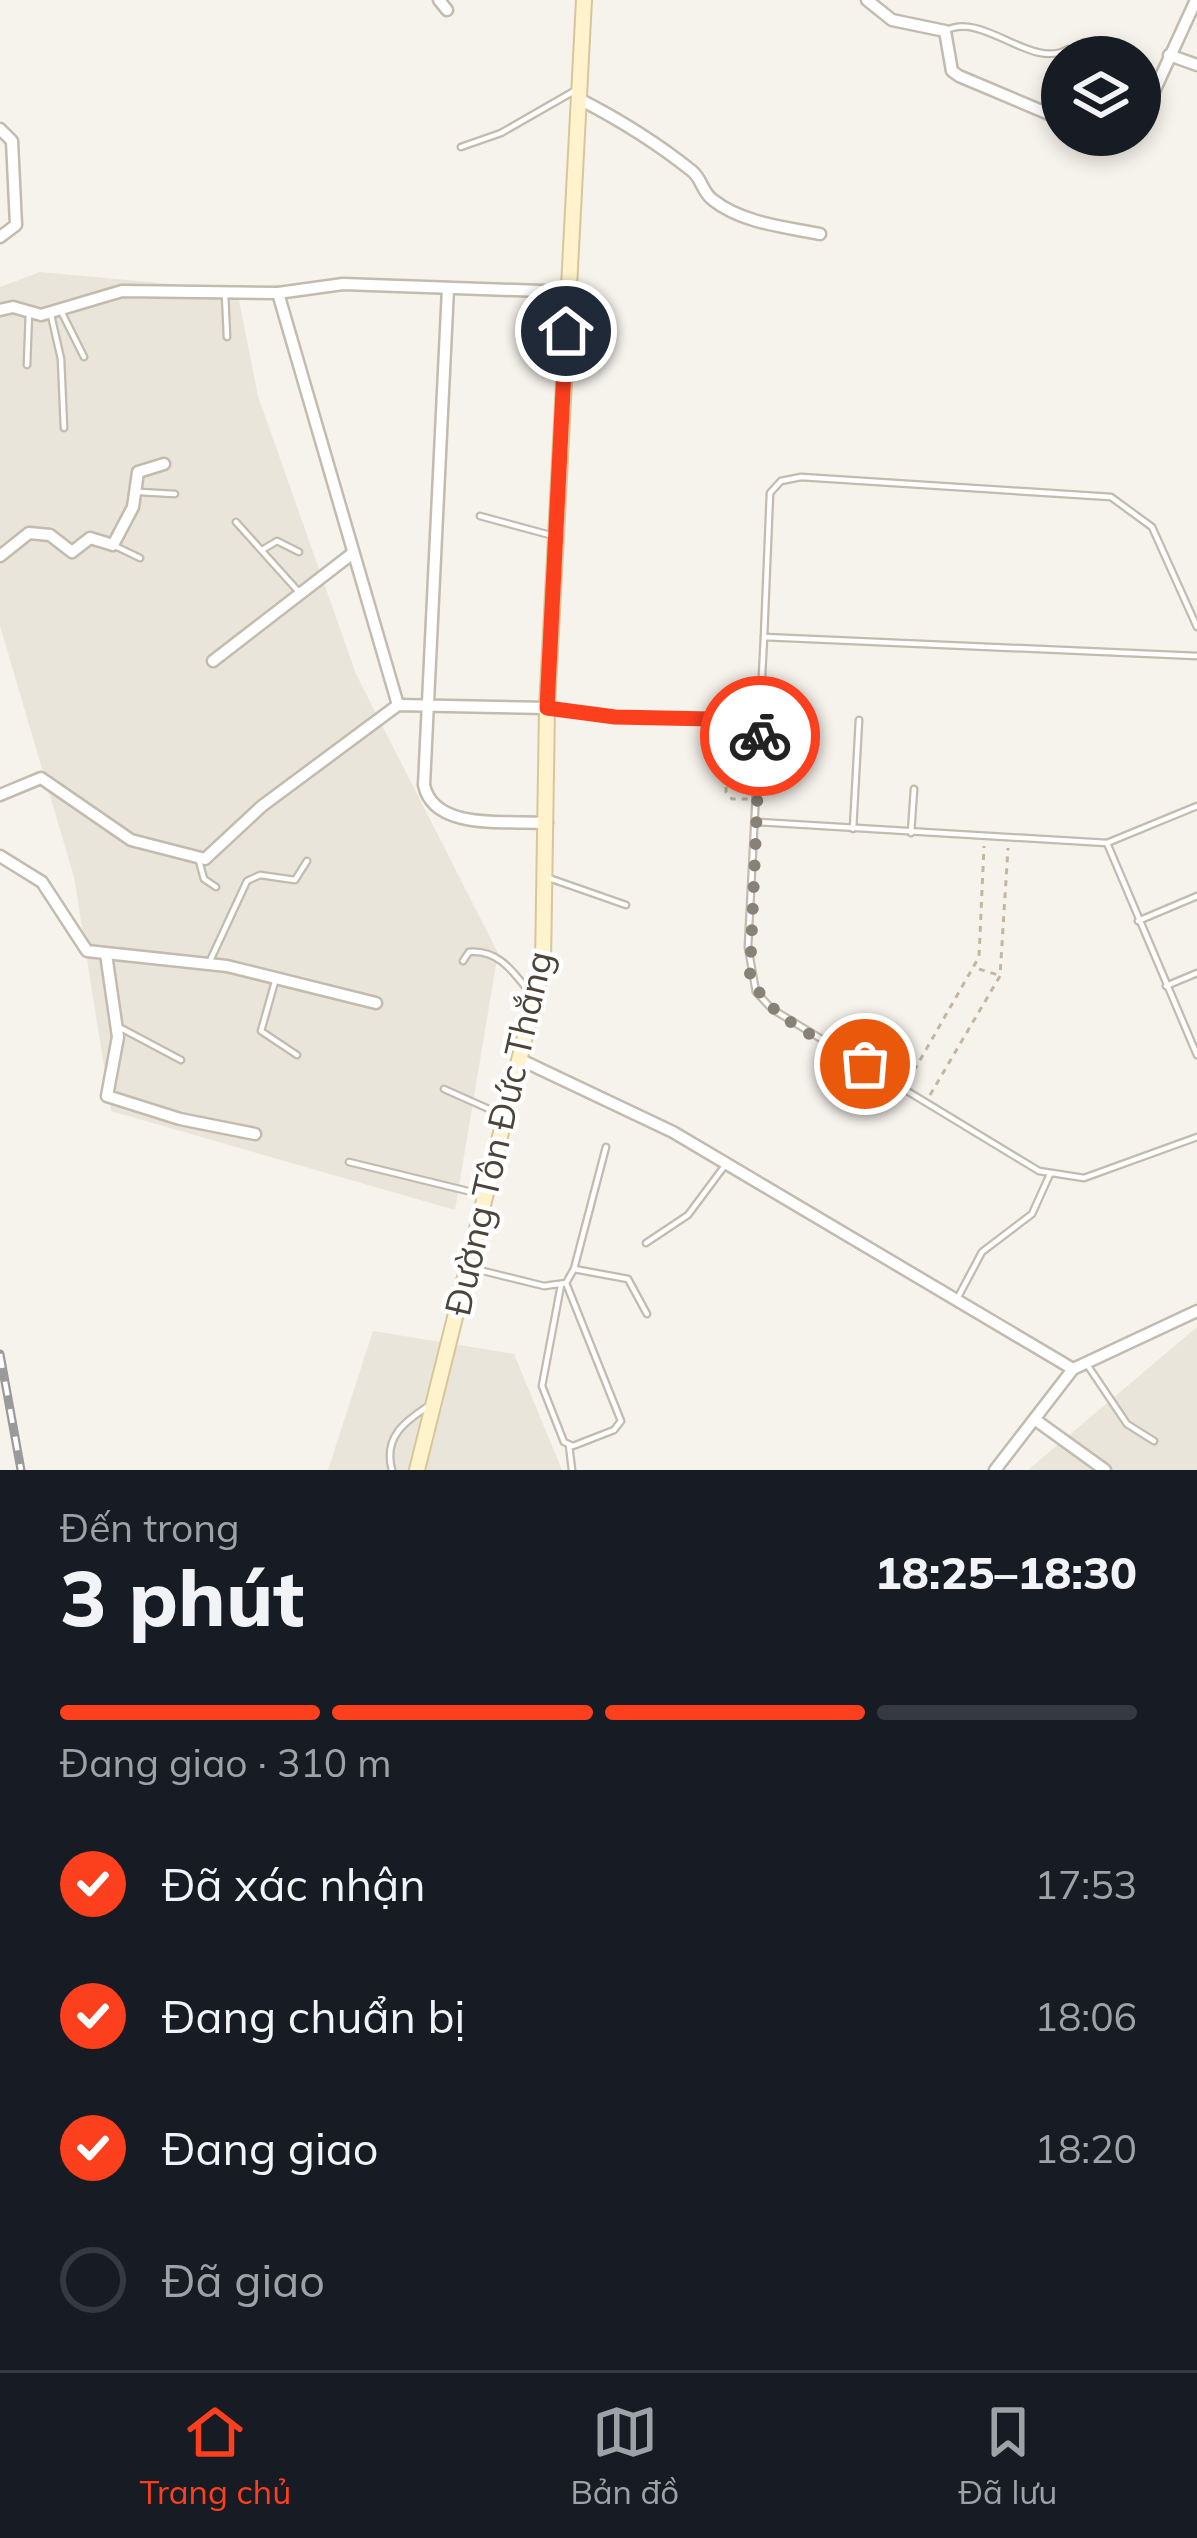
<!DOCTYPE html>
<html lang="vi">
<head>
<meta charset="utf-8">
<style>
	:root { --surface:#171b24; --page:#20242c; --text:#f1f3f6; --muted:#9ea1a6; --line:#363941; --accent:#fc3f1d }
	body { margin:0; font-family:Mulish,sans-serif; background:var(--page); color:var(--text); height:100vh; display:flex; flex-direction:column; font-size:45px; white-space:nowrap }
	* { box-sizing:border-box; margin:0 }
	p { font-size:39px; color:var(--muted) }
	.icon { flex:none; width:66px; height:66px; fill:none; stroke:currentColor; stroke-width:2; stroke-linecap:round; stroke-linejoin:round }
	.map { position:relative; height:1470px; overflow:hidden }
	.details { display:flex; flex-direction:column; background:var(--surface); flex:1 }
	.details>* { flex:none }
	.tools { position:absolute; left:1041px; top:36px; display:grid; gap:24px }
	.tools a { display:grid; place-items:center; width:120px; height:120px; border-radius:50%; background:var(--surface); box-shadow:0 6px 18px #0003; font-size:60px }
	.pin { position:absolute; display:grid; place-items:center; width:102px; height:102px; color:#fff; margin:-51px; border:6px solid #fff; border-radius:50%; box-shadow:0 3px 12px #0007 }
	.courier { position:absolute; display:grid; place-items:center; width:120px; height:120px; margin:-60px; border:9px solid #fc3f1d; border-radius:50%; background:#fff; color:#222; box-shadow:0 3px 15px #0007 }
	.summary em { font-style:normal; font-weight:800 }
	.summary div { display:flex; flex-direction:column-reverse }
	.summary { display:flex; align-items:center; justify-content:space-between; height:204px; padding:0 60px }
	h1 { font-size:78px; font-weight:800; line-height:90px }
	.bar { display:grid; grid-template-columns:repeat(4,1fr); gap:18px 12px; align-content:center; height:144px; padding:0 60px }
	.bar i { height:15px; border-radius:9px; background:var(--line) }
	.bar .on { background:var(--accent) }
	.bar p { grid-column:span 4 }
	ol { padding:0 60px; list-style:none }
	li { display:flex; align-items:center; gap:36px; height:132px }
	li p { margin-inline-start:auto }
	li .icon { padding:12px; border-radius:50%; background:var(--accent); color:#fff; stroke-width:4 }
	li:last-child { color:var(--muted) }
	li i { width:66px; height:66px; border:6px solid var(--line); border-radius:50% }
	.dock { display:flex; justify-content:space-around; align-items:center; height:168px; border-top:3px solid var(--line); background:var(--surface); font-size:33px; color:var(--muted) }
	.dock a { display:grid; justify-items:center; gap:6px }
	.dock .on { color:var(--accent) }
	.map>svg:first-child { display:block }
</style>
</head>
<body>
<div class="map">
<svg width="1197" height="1470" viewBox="0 0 1197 1470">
	<rect width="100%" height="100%" fill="#f6f3ec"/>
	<g fill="#eae5da">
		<path d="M40,272L237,290L258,396L356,674L498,953L455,1210L111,1111L74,877L0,626V287Z"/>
		<path d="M1197,1327V1470H1028Z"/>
		<path d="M373,1331L514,1354L562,1470H328Z"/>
	</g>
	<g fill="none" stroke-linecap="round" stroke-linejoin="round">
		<defs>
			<g id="lane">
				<path d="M945,31C983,10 1031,71 1068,49"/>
				<path d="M461,147L501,133L576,90"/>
				<path d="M225,294L227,337"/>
				<path d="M60,309L84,357"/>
				<path d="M51,315L61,359L64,428"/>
				<path d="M27,365L29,312"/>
				<path d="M139,492L175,494"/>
				<path d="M480,516L550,535"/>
				<path d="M236,522L298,591"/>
				<path d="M113,545L140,558"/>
				<path d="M262,550L277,541L299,552"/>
				<path d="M764,637L770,493L781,481L801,477L1111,497L1152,527L1197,627"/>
				<path d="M1197,656L764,637L748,947L756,992L772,1009L1039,1171L1084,1178L1197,1137"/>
				<path d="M553,709L615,717L760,720"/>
				<path d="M759,767L775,758L780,737L777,711L762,702"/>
				<path d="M757,822L1107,843L1197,806"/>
				<path d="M853,829L859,720"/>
				<path d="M911,833L914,789"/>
				<path d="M1107,843L1197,1055"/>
				<path d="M198,857L204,879L216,887"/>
				<path d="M546,877L626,905"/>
				<path d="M1138,921L1197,896"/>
				<path d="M463,961L469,952C499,949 514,973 531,994"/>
				<path d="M209,963L247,881L260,875L295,880L307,861"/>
				<path d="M276,978L261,1031L297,1055"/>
				<path d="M1166,986L1197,973"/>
				<path d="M117,1026L181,1060"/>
				<path d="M444,1089L500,1114"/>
				<path d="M349,1162L480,1194"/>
				<path d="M646,1243L688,1215L726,1164"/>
				<path d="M471,1268L544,1286L566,1283L574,1269L606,1147"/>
				<path d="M574,1269L628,1279L647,1314"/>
				<path d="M561,1285L542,1386L564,1442L573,1446L614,1430L621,1421L566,1283"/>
				<path d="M957,1299L982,1252L1032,1214L1050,1174"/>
				<path d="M1086,1363L1127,1424L1154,1441"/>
				<path d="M569,1445L572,1470"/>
				<path d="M392,1470C383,1437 405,1421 430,1405"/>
			</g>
			<g id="street">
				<path d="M439,0L447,10"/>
				<path d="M867,0L892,20L945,31L952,71L959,76L1049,114"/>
				<path d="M1169,55L1197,65"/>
				<path d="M1151,98L1196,0"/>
				<path d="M581,100C620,120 657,143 692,171C702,179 702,192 713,200C742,223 785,227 820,234"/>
				<path d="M0,129L12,141L16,225L0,237"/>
				<path d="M448,288L424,785C434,832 509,820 547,823"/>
				<path d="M278,293L398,705"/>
				<path d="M0,310L13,307L41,315L122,291L278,293L343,284L568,292"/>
				<path d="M0,556L29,533L50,535L72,552L90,538L113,545L133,507L138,472L164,464"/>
				<path d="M213,661L353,553"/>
				<path d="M0,795L41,778L131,840L205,859L262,806L398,705L547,708"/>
				<path d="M0,856L42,882L87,951L227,966L376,1003"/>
				<path d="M106,954L118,1037L107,1096L180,1119L255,1134"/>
				<path d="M519,1059L673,1132L1073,1369"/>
				<path d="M1037,1421L1105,1470"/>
				<path d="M995,1470L1073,1369L1197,1311"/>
			</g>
			<path id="secondary" d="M417,1470L543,964L547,708L584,0"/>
		</defs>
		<use href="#lane" stroke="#c2bbae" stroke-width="9"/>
		<use href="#street" stroke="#c2bbae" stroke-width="15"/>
		<use href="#secondary" stroke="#d6c79b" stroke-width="18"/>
		<g stroke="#c4b79f" stroke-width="3" stroke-dasharray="6 6" stroke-linecap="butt">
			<path d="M726,727V792L732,799H750"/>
			<path d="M979,969L998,975"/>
			<path d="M908,1081L979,957L984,846"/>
			<path d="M930,1095L1000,976L1008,848"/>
		</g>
		<use href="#lane" stroke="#fff" stroke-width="4.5"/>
		<use href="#street" stroke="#fff" stroke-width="10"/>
		<use href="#secondary" stroke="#fff3cd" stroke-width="14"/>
		<defs>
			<path id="rail" d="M0,1354L21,1470"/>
		</defs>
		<use href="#rail" stroke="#9a9a9a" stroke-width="9"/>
		<use href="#rail" stroke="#fff" stroke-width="4.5" stroke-dasharray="14" stroke-linecap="butt"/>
	</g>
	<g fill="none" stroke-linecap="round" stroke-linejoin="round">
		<path stroke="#878178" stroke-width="12" stroke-dasharray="0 21.6" d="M760,736L750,974C765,1019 826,1041 865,1064"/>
		<path stroke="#fc3f1d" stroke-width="15" d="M566,331L547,708L615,717L760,720V736"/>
	</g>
	<g text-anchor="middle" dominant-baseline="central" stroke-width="9" stroke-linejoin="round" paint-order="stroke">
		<g font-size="36" fill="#4b4439" stroke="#fff">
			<text transform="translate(498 1133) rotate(-77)">Đường Tôn Đức Thắng</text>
		</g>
	</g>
</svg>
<div class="tools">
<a><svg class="icon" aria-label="layers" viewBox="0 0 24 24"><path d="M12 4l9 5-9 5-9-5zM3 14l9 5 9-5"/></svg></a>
</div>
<div class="pin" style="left:865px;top:1064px;background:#ea580c"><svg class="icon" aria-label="bag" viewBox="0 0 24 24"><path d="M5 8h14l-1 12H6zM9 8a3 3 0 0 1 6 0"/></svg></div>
<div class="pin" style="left:566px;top:331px;background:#1f2937"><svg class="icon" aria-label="home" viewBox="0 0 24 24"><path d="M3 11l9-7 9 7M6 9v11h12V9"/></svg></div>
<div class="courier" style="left:760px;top:736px"><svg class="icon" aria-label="bike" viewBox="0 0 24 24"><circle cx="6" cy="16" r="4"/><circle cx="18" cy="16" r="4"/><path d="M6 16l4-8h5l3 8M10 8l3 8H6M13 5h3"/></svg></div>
</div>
<section class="details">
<div class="summary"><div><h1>3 phút</h1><p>Đến trong</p></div><em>18:25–18:30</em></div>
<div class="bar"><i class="on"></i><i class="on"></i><i class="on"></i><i></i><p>Đang giao · 310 m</p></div>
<ol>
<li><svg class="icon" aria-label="check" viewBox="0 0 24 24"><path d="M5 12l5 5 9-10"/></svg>Đã xác nhận<p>17:53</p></li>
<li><svg class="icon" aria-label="check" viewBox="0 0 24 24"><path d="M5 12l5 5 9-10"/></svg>Đang chuẩn bị<p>18:06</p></li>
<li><svg class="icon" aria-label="check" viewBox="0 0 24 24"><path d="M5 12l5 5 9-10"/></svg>Đang giao<p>18:20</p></li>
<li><i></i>Đã giao</li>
</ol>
</section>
<nav class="dock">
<a class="on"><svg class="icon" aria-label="home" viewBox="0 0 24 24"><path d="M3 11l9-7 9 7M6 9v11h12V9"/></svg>Trang chủ</a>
<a><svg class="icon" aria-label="map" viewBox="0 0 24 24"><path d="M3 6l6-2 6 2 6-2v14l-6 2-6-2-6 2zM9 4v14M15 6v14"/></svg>Bản đồ</a>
<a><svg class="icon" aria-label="saved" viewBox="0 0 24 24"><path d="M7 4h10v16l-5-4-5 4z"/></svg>Đã lưu</a>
</nav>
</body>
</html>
